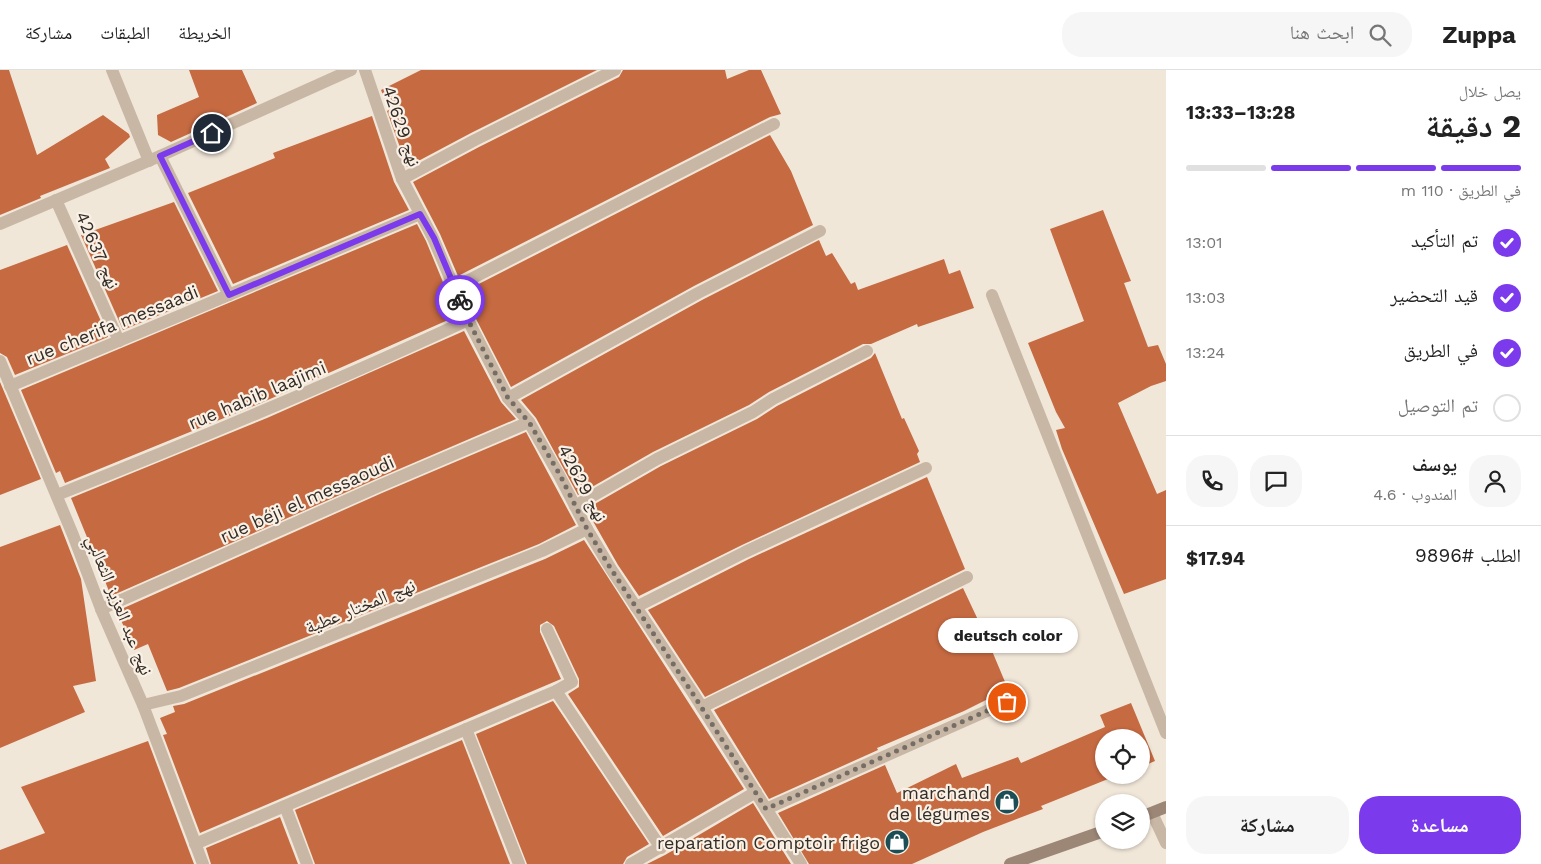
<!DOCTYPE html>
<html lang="ar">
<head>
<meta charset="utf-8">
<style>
	:root { --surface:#fff; --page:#f6f6f6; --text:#222; --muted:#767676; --line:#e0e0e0; --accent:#7c3aed }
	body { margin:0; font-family:"Work Sans","Noto Naskh Arabic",sans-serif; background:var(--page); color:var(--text); direction:rtl; height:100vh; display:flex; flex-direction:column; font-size:19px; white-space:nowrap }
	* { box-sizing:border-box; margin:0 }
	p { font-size:16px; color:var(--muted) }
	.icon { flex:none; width:28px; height:28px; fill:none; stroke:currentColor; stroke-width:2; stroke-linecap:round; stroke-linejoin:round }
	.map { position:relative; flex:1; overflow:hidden; direction:ltr }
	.sheet { display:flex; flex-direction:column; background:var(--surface); width:375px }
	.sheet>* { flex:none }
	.buttons { position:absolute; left:1095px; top:659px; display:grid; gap:10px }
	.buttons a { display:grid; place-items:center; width:55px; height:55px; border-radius:50%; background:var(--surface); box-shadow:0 1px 4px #0004; font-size:25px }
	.pin { position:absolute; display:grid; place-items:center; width:42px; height:42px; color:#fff; margin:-21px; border:2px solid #fff; border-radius:50%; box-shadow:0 1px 5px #0007 }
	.courier { position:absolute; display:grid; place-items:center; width:50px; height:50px; margin:-25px; border:4px solid #7c3aed; border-radius:50%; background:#fff; color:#222; box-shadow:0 1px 6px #0007 }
	.bubble { position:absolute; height:35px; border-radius:18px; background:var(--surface); box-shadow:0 1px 4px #0004; font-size:16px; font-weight:700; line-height:35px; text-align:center; direction:rtl }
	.head em { font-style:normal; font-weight:700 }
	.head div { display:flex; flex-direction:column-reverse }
	.head { display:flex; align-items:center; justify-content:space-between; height:85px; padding:0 20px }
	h1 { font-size:32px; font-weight:700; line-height:38px }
	.bar { display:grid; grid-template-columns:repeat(4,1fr); gap:8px 5px; align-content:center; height:60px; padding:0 20px }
	.bar i { height:6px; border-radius:4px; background:var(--line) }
	.bar .current { background:var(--accent) }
	.bar p { grid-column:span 4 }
	.line { display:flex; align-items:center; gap:12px; padding:0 20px; border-top:1px solid var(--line) }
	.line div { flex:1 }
	.round { display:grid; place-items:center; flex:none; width:52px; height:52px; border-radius:20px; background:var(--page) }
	ol { padding:0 20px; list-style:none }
	li { display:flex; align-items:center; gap:15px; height:55px }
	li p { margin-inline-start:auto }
	li .icon { padding:5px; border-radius:50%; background:var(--accent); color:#fff; stroke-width:4 }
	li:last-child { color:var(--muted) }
	li i { width:28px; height:28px; border:2px solid var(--line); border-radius:50% }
	.primary-button { display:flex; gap:10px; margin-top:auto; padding:10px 20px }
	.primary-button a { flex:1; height:58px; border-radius:20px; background:var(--accent); color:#fff; font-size:20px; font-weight:700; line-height:58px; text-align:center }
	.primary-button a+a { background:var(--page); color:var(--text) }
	header { display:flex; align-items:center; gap:30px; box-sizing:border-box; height:70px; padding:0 25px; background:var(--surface); border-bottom:1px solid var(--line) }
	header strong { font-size:24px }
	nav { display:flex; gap:28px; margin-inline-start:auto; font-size:18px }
	.search { width:350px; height:45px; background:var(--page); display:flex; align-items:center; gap:12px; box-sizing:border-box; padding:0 18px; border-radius:20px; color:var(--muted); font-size:19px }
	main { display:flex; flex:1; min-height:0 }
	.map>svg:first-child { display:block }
</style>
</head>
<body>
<header>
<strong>Zuppa</strong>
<div class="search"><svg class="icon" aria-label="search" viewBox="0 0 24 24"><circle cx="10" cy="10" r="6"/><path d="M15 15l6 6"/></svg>ابحث هنا</div>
<nav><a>الخريطة</a><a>الطبقات</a><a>مشاركة</a></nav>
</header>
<main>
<section class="sheet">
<div class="head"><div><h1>2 دقيقة</h1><p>يصل خلال</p></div><em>13:28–13:33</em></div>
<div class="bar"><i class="current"></i><i class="current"></i><i class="current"></i><i></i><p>في الطريق · 110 m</p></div>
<ol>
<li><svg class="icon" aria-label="check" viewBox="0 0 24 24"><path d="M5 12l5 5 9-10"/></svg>تم التأكيد<p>13:01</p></li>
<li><svg class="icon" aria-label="check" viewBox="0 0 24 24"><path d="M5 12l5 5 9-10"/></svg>قيد التحضير<p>13:03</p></li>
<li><svg class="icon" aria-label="check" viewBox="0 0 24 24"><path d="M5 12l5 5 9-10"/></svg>في الطريق<p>13:24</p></li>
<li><i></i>تم التوصيل</li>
</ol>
<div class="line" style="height:90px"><a class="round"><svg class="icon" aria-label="person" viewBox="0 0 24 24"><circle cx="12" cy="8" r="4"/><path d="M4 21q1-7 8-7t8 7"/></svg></a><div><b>يوسف</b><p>المندوب · 4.6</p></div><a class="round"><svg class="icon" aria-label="chat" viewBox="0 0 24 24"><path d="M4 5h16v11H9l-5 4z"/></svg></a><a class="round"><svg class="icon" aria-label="phone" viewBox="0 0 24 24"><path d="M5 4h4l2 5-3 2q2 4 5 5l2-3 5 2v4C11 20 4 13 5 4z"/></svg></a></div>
<div class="line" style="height:65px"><div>الطلب #9896</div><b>$17.94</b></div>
<div class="primary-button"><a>مساعدة</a><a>مشاركة</a></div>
</section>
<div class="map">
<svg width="1166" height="794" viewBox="0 0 1166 794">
	<rect width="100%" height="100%" fill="#f1e7d9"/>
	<g fill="#c66a42">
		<path d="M0,0H9L37,85L103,45L129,64L130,67L105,89L110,98L40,126L41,128L0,145Z"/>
		<path d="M189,0H242L257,33L171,72L158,65L157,45L199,27Z"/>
		<path d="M421,0H597L471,63L407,97L387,41L389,40L381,20Z"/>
		<path d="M623,0H725L727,9L749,0H761L781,44L770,47L458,206L440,164L413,112L479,77L619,7Z"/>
		<path d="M372,46L394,112L409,140L233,214L188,123L275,88L273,83Z"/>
		<path d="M770,65L791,101L813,155L694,216L511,317L475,247L465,221Z"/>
		<path d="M174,132L218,221L123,260L81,165Z"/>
		<path d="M1103,140L1131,211L1124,213L1148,277L1158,275L1166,294V311L1151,316L1118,333L1157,424L1166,420V509L1124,524L1062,379L1056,360L1065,358L1056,342L1028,273L1084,251L1050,159Z"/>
		<path d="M417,154L426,171L457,246L261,333L65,413L60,401L56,403L21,320Z"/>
		<path d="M819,170L826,186L832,183L851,214L855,212L858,220L944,189L949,204L960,200L974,238L918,257L917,254L871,274H863L769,322L749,335L653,382L578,425L536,348L521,330L702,230Z"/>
		<path d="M67,175L108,267L15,305L7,287L0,283V200Z"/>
		<path d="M464,261L501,332L516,349L376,409L111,526L71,428L267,348Z"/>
		<path d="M875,283L902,349L904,348L919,381L917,384L920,392L742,475L639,526L618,495L586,439L661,396L757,349L777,336L871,288Z"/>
		<path d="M0,312L41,409L0,425Z"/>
		<path d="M526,362L576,455L539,474L179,618L167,621L148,574L134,580L117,541L382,423Z"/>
		<path d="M927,407L965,499L705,627L648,540L749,489Z"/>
		<path d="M60,455L81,509L96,611L73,616L85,642L0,678V477Z"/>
		<path d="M584,470L744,719L663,766L568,624L579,617V609L554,556L547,551L540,555V562L561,609L200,763L163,665L167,664L160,648L175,642L173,636L184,634L545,489Z"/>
		<path d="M963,518L987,569L1008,619L964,641L877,678L878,680L769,729L714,640Z"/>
		<path d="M553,631L649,774L627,787L623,794H527L476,664Z"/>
		<path d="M1131,633L1155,691L1141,697V668H1104V705H1118L1041,736L1043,739L983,762L912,794H809L778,743L885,695L897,723L956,694L962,708L1018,687L1021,693L1105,657L1100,645Z"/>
		<path d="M462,670L510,794H315L295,740Z"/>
		<path d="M148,671L194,794H0V780L45,763L21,717Z"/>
		<path d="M753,733L791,794H647L665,785Z"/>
		<path d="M280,747L298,794H211L206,778Z"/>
	</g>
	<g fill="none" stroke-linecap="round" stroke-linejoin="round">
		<g stroke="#c9b7a5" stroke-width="12">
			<path d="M112,0L149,91"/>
			<path d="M365,0L402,109L433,168L468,250L508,328L529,352L559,405L587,459L611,499L693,623L801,794"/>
			<path d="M160,86L229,225"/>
			<path d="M402,109L475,70L615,0"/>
			<path d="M56,130L119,271"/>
			<path d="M0,154L160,86L351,0"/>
			<path d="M455,217L774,54"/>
			<path d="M992,225L1166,663"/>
			<path d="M0,291L73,465L101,539L143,635L203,794"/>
			<path d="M10,316L186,243L420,144"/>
			<path d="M508,328L698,223L820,161"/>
			<path d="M57,425C196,370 333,313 468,250"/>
			<path d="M575,436L657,389L753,342L773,329L867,281"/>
			<path d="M636,537L745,482L926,398"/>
			<path d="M101,539L379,416L529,352"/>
			<path d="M556,621L661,778"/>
			<path d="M143,635L181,626L542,481L587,459"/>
			<path d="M702,637L967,507"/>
			<path d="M466,659L519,794"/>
			<path d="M285,736L307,794"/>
			<path d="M766,739L1007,632"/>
			<path d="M1152,743L1166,773"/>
			<path d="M195,774L556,621L572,612L547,559"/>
			<path d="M631,794L756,722"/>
		</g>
		<g stroke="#9c8676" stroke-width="12">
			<path d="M1141,747L1166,737"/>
			<path d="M1010,794L1104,761"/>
		</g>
	</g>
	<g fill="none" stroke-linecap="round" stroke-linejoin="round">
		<path stroke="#766d65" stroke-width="5" stroke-dasharray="0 9" d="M460,230L468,250L508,328L529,352L560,405L587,459L611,499L693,624L766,739L1007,632"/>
		<path stroke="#7c3aed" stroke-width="6" d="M212,63L160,86L229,225L420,144L434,168L460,230"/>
	</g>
	<defs>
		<symbol id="shop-disc" viewBox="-11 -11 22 22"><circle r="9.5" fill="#1c4e56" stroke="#f9f1e5"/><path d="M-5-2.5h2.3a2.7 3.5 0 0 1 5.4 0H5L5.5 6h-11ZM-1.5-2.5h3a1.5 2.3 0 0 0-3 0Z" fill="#fff"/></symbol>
	</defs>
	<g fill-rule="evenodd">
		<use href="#shop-disc" x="993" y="718" width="28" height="28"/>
		<use href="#shop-disc" x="883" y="758" width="28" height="28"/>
	</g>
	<g text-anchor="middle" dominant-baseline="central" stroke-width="4.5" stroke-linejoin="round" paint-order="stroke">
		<g font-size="18" fill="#342c26" stroke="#f9f1e5">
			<text transform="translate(402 56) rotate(71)">نهج 42629</text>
			<text transform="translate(98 180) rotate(66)">نهج 42637</text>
			<text transform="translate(112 255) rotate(-22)">rue cherifa messaadi</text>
			<text transform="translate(257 325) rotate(-23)">rue habib laajimi</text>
			<text transform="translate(583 413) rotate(62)">نهج 42629</text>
			<text transform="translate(307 429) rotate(-24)">rue béji el messaoudi</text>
			<text transform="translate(120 535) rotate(68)">نهج عبد العزيز الثعالبي</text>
			<text transform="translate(360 536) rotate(-22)">نهج المختار عطية</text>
		</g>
		<g font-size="18" fill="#342c26" stroke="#f9f1e5" text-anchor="end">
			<text x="990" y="722">marchand<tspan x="990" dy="21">de légumes</tspan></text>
			<text x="880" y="772">reparation Comptoir frigo</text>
		</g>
	</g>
</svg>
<div class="buttons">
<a><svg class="icon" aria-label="locate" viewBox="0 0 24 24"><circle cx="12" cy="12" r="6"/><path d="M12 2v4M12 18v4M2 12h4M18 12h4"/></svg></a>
<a><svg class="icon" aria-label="layers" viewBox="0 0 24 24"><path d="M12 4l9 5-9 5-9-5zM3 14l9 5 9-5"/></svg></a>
</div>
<div class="pin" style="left:1007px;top:632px;background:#ea580c"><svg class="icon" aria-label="bag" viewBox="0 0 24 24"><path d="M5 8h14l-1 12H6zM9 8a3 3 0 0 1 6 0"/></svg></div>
<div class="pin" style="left:212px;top:63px;background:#1f2937"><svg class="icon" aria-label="home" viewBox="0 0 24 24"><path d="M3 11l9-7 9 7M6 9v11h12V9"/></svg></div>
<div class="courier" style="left:460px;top:230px"><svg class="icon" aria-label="bike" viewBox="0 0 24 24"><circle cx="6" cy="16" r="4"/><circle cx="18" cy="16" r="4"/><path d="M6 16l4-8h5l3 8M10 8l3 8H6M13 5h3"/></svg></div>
<div class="bubble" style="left:938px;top:548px;width:140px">deutsch color</div>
</div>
</main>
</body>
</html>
